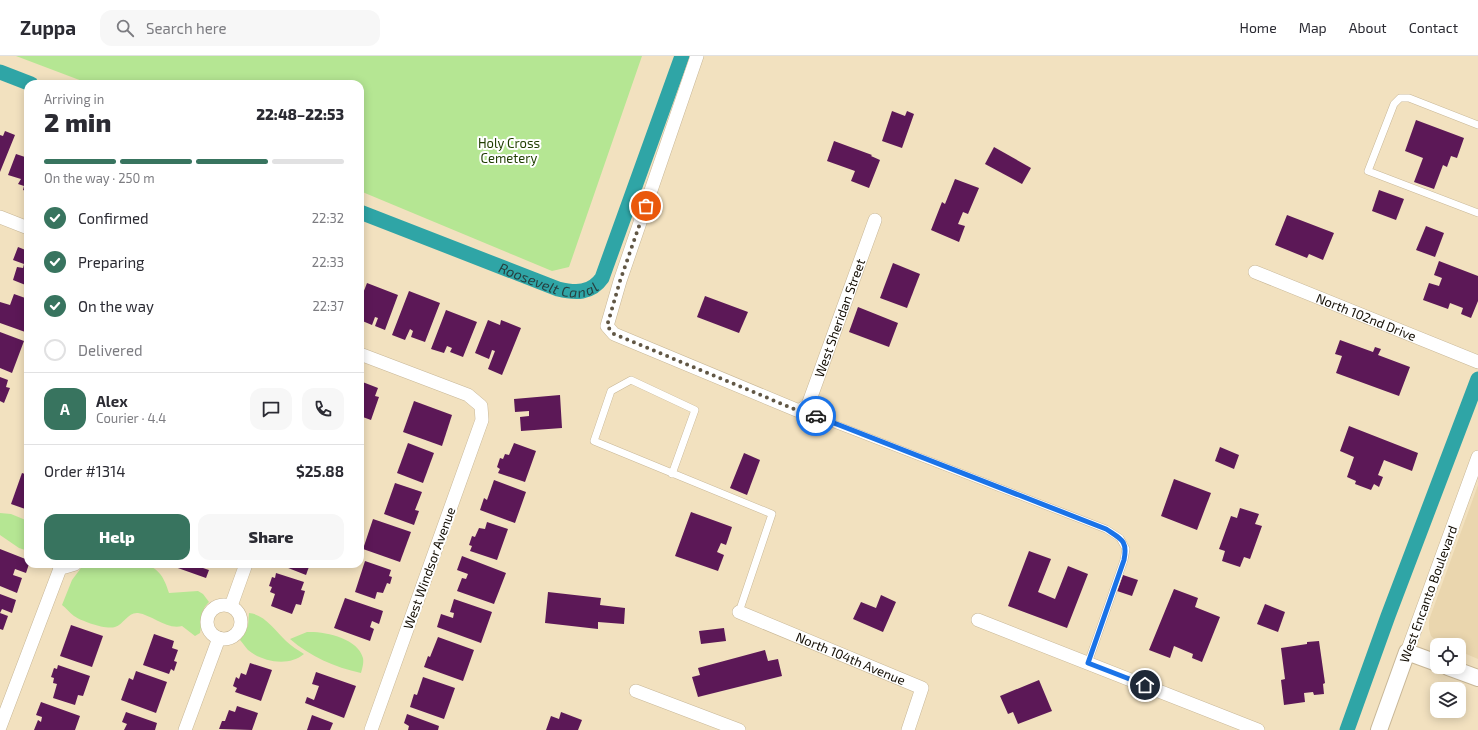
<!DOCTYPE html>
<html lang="en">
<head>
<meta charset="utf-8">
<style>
	:root { --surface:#fff; --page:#f7f7f7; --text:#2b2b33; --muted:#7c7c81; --line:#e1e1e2; --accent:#38745f }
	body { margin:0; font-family:"Exo 2",sans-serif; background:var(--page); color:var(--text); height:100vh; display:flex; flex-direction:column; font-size:15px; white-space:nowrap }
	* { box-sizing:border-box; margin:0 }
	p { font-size:13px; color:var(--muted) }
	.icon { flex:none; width:22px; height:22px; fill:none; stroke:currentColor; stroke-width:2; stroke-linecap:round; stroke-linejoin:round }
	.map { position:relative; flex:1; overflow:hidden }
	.panel { position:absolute; left:24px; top:24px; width:340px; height:488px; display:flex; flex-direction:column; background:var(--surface); border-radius:12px; box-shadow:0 2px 10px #0003 }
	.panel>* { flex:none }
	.fabs { position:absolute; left:1430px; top:582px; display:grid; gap:8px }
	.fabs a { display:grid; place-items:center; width:36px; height:36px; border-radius:8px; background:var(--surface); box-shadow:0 2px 10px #0003; font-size:20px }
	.pin { position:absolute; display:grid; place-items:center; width:34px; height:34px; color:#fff; margin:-17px; border:2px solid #fff; border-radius:50%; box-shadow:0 1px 4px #0007 }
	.courier { position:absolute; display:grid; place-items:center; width:40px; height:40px; margin:-20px; border:3px solid #1a73e8; border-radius:50%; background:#fff; color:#222; box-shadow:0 1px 5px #0007 }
	.summary em { font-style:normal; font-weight:800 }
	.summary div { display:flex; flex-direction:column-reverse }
	.summary { display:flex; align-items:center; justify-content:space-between; height:68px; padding:0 20px }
	h1 { font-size:26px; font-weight:800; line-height:30px }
	.bar { display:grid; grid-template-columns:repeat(4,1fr); gap:6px 4px; align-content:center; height:48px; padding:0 20px }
	.bar i { height:5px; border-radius:3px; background:var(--line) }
	.bar .current { background:var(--accent) }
	.bar p { grid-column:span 4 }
	.line { display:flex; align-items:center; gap:10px; padding:0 20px; border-top:1px solid var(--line) }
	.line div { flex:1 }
	.round { display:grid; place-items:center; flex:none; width:42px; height:42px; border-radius:12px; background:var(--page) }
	ol { padding:0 20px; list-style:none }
	li { display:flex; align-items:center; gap:12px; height:44px }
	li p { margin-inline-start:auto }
	li .icon { padding:4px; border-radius:50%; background:var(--accent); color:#fff; stroke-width:4 }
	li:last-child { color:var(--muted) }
	li i { width:22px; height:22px; border:2px solid var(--line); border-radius:50% }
	.cta { display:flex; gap:8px; margin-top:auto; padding:8px 20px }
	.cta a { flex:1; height:46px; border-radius:12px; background:var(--accent); color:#fff; font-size:16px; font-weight:800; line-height:46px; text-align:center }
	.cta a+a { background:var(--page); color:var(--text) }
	header { display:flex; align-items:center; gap:24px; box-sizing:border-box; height:56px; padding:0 20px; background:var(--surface); border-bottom:1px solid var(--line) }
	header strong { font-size:19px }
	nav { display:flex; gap:22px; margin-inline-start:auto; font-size:14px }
	.search { width:280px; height:36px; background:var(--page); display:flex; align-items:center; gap:10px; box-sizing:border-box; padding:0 14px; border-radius:12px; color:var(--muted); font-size:15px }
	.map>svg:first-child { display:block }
</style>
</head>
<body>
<header>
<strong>Zuppa</strong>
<div class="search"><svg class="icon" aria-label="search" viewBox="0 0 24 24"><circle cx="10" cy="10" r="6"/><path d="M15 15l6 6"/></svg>Search here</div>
<nav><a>Home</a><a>Map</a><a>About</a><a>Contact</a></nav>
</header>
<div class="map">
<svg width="1478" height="674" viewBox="0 0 1478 674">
	<rect width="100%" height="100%" fill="#f2e1bf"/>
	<path fill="#ead6ae" d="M1478,429V603L1459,595V589L1440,588L1431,580L1429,573V564Z"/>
	<g fill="#b5e693">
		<path d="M16,0H642L569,211L552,215L360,135V28H90Z"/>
		<path d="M0,457L11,458L28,465V495L19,492L0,479Z"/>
		<path d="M84,508C101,508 142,504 155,513C163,519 166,528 169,537L198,535L203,538L209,546C198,557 203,564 200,577L195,580L182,570C167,574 152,559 138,557C128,556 124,568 115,571C106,574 81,565 74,560C70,557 66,552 62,549L72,524Z"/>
		<path d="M249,557C264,558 276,575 286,585C291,590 298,594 304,598C289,611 262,606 248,594C245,591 243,587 240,584L248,570Z"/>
		<path d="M307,576C324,575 358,582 363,602C364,607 362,613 361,617C334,611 311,601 290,583Z"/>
	</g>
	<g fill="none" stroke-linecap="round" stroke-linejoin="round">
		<g stroke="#2fa5a6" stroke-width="15">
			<path d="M0,16L31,28"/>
			<path id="s1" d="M360,156L558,233C575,237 591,238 602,222L682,0"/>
			<path d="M1347,674L1388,560L1478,323"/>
		</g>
	</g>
	<g fill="#5c1857">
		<path d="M892,55L905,60L907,55L914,58L902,92L882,85Z"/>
		<path d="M1416,64L1464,82L1457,102L1451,100L1447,111L1443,109L1434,133L1414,126L1423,102L1405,95Z"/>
		<path d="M5,75L15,79L0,116V79L3,80Z"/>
		<path d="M834,85L872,99L871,100L880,104L869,132L851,125L855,115L827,105Z"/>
		<path d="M994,91L1031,112L1022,128L985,108Z"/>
		<path d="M16,98L28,102V136L23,134L24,130L18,128L21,123L8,119Z"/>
		<path d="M955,123L979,132L968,158L963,156L958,168L965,170L959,186L931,174L942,146L945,148Z"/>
		<path d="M1379,134L1404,143L1396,164L1372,155Z"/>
		<path d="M1287,159L1334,177L1323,204L1309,198L1307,202L1275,189Z"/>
		<path d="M1426,170L1444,177L1435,201L1416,194Z"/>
		<path d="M18,191L28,195V230L13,224L17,211L23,212L24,208L13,204Z"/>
		<path d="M1439,205L1478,220V245L1471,262L1461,258L1463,252L1450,247L1448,253L1423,244L1429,227L1439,230L1442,222L1434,219Z"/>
		<path d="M893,207L920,218L907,252L880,242Z"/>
		<path d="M367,227L398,239L385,274L375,270L378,262L375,261L372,269L360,264V245Z"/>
		<path d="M409,235L440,247L425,286L411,281L413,275L410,273L405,284L392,279Z"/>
		<path d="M14,238L28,243V277L0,267V246L10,249Z"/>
		<path d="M705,240L748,256L739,277L697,261Z"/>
		<path d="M858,251L898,267L889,291L849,276Z"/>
		<path d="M446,254L477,266L463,301L450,296L452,292L447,290L444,297L431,293Z"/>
		<path d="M488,264L500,269L501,264L521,272L502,319L488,313L495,295L492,294L489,303L475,297Z"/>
		<path d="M0,276L24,285L12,317L0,312Z"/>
		<path d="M1340,284L1373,296L1375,291L1381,293L1378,299L1410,311L1399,340L1336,317L1342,300L1335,298Z"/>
		<path d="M0,321L8,324L6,331L10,332L4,347L0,345Z"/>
		<path d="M360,325L378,332L375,340L379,341L371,364L360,360Z"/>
		<path d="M560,339L562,372L521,375L520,361L529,360V355L515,356L514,343Z"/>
		<path d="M414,345L452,359L442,390L403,376Z"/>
		<path d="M1349,370L1418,397L1412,415L1384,404L1378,419L1383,421L1379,431L1374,428L1371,434L1355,428L1356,425L1347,421L1354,401L1340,395Z"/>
		<path d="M408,387L434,397L423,427L397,417Z"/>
		<path d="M514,387L536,395L525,426L498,417L500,413L497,411L500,402L503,403L505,398L509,399Z"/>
		<path d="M1220,391L1239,399L1234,413L1215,405Z"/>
		<path d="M744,397L760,404L747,439L730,432Z"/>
		<path d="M22,417L28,419V454L11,448Z"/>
		<path d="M1174,423L1211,437L1197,474L1161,460Z"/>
		<path d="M494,424L526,436L515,467L480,454L484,442L487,444Z"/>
		<path d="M395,427L422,436L415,454L419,455L414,469L384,458Z"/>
		<path d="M1240,452L1259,458L1255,468L1262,470L1250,503L1244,501L1240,511L1222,505L1225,495L1219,493L1231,460L1237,462Z"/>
		<path d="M691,456L732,471L726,489L721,487L717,496L724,499L718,515L675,500Z"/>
		<path d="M373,463L411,476L400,506L363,493Z"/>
		<path d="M487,466L508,473L497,504L470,495L472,490L469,489L472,480L475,481L479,472L485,473Z"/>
		<path d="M0,493L28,504V508H29L26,517L15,513L13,519L22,522L17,537L0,530Z"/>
		<path d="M1029,495L1051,503L1038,536L1055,543L1068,510L1088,518L1067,572L1008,550Z"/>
		<path d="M462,500L506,517L494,548L457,535L462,522L466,523L468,518L457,514Z"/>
		<path d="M365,505L391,514L389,520L392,521L390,528L387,527L383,537L377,536L375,543L355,536Z"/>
		<path d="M176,508H204L203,512L209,514L206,522L175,511Z"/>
		<path d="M278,508H310L306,519Z"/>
		<path d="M276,517L304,526L301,534L305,535L301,549L296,548L292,558L271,550L275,538L270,536L272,531L269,530L272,521L275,522Z"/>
		<path d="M1123,519L1138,524L1132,540L1117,535Z"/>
		<path d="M1174,533L1198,542L1195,551L1220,561L1202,606L1192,602L1193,598L1174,590L1170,602L1149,594Z"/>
		<path d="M548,536L601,542L600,549L625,552L624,568L598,566V573L545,567Z"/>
		<path d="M0,538L16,544L12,557L2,553L0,557Z"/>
		<path d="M881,539L896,546L883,576L853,563L861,546L876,552Z"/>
		<path d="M345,542L383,555L379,568L372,565L370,571L374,573L370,585L334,572Z"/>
		<path d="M454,543L492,556L481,587L437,571L441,558L453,562L454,557L450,556Z"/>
		<path d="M1265,548L1285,556L1278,576L1257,568Z"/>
		<path d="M0,557L8,560L3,574L0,573Z"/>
		<path d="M71,569L103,580L92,611L60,600Z"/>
		<path d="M724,572L726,585L701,588L699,575Z"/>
		<path d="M154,578L174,585L172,592L178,594L174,605L177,606L174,615L171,613L169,618L143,609Z"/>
		<path d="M438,581L474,594L463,625L424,611L428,600L430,601Z"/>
		<path d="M1319,585L1325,627L1323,628L1324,638L1314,639L1313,636L1304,637L1305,646L1284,649L1281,624L1285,623L1281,592L1307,588V586Z"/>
		<path d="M765,594L768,605L778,603L782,620L698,641L692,621L700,619L698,612Z"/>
		<path d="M250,607L272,614L261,645L235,636L237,632L233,630L236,621L239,623L241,617L246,619Z"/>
		<path d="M58,609L90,620L83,640L78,639L75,649L53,642L57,628L53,627L54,622L51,621L54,612L57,613Z"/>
		<path d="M136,615L167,626L156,657L121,644L129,622L133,624Z"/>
		<path d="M316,616L356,630L344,662L305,647L307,641L314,644L319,630L312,628Z"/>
		<path d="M423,621L455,632L444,663L410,651L414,638L417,639Z"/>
		<path d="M1039,624L1052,655L1018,668L1013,656L1008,658L1000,640Z"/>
		<path d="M41,646L80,660L75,674H34L38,664L41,666L42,661L36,659Z"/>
		<path d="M237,650L258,657L252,674L219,673L222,665H225L229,654L235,656Z"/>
		<path d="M126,656L157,667L155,674H124L127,668L122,666Z"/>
		<path d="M561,656L582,664L578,674H546L551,660L559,663Z"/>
		<path d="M407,658L439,670L438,674H408L409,670L404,667Z"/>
		<path d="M312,659L333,667L330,674H307Z"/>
	</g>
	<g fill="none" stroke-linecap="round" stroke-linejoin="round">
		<defs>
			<g id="service">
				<path d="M1478,69L1409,42H1400L1394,48L1368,115L1478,157"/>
				<path d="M804,351L811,359L1106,473L1120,482L1126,493L1124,504L1088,607"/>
				<path d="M672,418L695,354L631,324L611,335L594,385L772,458L739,556"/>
			</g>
			<g id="minor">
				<path id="s2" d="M697,0L620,225L607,270L614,278L799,355L808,349L875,164"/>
				<path d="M0,161L28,172"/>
				<path id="s3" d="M1255,216L1478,306"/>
				<path d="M360,298L468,339L481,350L482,364L371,674"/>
				<path d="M58,508L65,511L75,508"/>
				<circle cx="224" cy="566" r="17"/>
				<path d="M231,550L246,508"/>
				<path id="s4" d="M739,556L922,632L908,674"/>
				<path d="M978,564L1258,674"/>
				<path d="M1407,596L1478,401"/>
				<path d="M636,635L739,674"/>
				<path d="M0,671L61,510"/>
				<path d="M185,674L219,582"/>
			</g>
			<g id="tertiary">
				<path d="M1448,611L1478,622"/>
				<path d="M1379,674L1407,596L1437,607"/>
			</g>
		</defs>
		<use href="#service" stroke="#c8b797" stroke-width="8"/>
		<use href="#minor" stroke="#c8b797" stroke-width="14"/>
		<use href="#tertiary" stroke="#c8b797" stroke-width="18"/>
		<use href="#service" stroke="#fff" stroke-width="7"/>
		<use href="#minor" stroke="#fff" stroke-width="13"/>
		<use href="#tertiary" stroke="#fff" stroke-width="16"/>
	</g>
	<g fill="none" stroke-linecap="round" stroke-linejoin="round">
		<path stroke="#615745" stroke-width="4" stroke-dasharray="0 7.2" d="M646,150L620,225L607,270L614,278L799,355L804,351L812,358L816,360"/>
		<path stroke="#1a73e8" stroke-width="5" d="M816,360L1106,473C1121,483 1128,484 1124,504L1088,607L1145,629"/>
	</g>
	<g text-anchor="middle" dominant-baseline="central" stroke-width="4" stroke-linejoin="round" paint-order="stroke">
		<g font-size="13" fill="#1f3d00" stroke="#fff">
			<text x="509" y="87">Holy Cross<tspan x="509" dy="15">Cemetery</tspan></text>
		</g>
		<g font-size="13" fill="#130d03" stroke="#fff">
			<text stroke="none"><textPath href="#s3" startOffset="120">North 102nd Drive</textPath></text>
			<text stroke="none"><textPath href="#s2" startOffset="599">West Sheridan Street</textPath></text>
			<text transform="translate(429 512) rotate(-70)">West Windsor Avenue</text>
			<text transform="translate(1428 538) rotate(-70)">West Encanto Boulevard</text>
			<text stroke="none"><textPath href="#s4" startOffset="121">North 104th Avenue</textPath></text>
		</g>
		<g font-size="14" font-style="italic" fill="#274040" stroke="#fff">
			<text stroke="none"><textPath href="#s1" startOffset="201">Roosevelt Canal</textPath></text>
		</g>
	</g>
</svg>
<div class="fabs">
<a><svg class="icon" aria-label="locate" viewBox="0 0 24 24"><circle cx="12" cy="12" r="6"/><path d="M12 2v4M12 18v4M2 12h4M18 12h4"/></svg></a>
<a><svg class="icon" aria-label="layers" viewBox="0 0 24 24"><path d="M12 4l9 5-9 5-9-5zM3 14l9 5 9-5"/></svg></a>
</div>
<div class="pin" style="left:646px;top:150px;background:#ea580c"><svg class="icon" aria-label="bag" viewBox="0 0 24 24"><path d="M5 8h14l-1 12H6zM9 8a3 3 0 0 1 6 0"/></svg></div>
<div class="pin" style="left:1145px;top:629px;background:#1f2937"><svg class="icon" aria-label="home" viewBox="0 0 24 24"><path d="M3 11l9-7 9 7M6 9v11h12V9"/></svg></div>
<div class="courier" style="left:816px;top:360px"><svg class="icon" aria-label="car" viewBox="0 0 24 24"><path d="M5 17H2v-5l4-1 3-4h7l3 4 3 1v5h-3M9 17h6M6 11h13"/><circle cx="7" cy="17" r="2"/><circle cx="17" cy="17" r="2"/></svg></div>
<section class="panel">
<div class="summary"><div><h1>2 min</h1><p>Arriving in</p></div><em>22:48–22:53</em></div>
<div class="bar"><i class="current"></i><i class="current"></i><i class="current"></i><i></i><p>On the way · 250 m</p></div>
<ol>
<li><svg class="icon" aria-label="check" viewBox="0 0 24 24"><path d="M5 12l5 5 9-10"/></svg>Confirmed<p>22:32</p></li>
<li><svg class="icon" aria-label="check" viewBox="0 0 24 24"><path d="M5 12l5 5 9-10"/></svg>Preparing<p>22:33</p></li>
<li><svg class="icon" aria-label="check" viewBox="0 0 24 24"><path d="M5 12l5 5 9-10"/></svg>On the way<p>22:37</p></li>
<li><i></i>Delivered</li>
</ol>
<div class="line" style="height:72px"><b class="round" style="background:var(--accent);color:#fff">A</b><div><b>Alex</b><p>Courier · 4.4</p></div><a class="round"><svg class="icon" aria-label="chat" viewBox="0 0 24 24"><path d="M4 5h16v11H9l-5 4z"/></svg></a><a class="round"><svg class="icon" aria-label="phone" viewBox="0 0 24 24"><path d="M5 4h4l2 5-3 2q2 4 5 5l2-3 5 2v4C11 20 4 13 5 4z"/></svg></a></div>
<div class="line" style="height:52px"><div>Order #1314</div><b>$25.88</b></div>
<div class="cta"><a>Help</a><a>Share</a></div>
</section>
</div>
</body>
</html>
